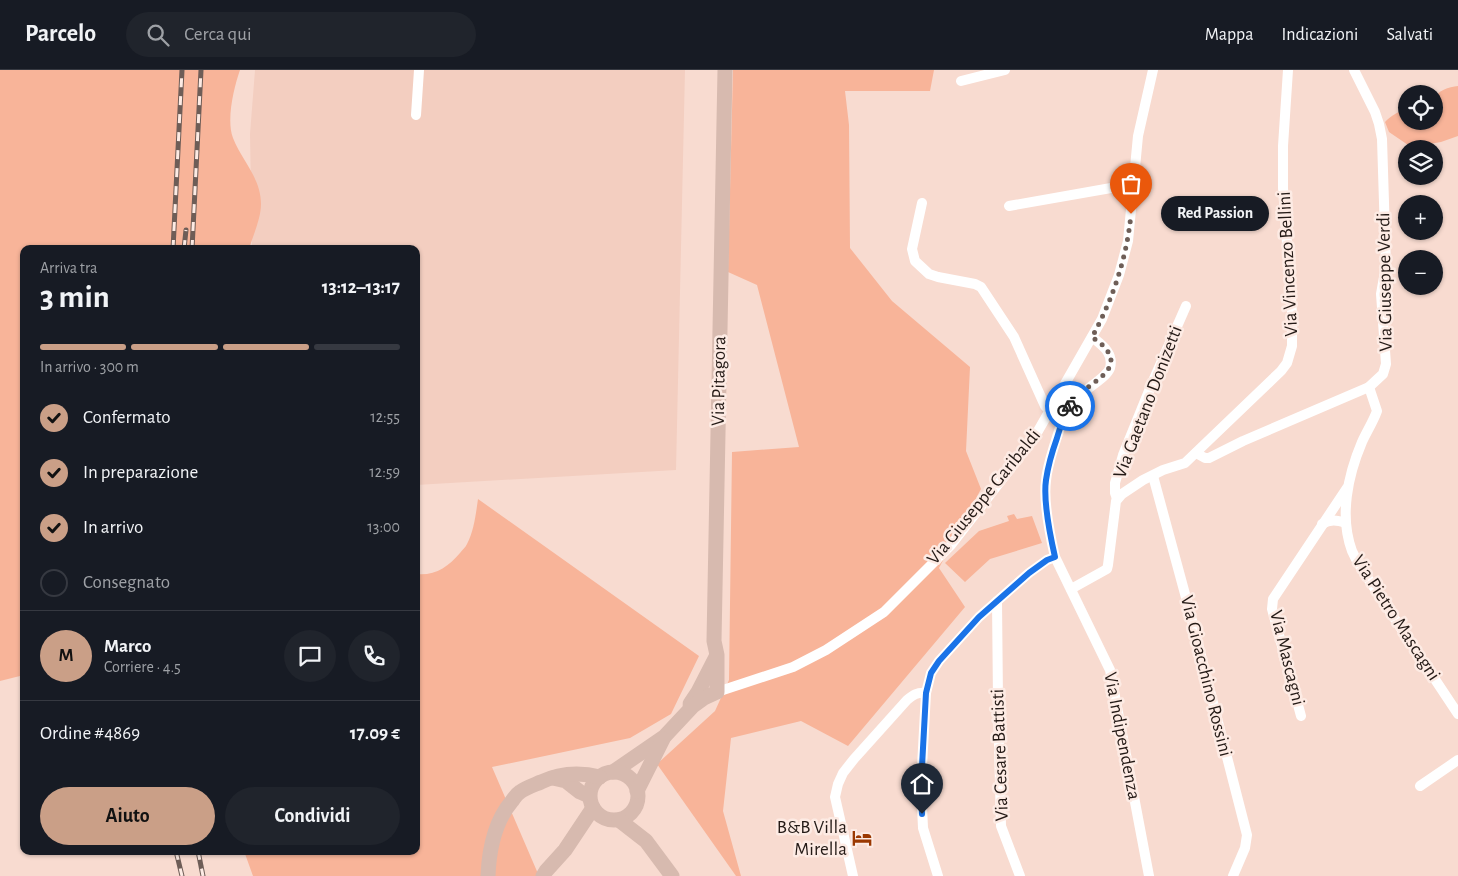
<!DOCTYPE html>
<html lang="it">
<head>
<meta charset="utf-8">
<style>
	:root { --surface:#171b24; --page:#20242c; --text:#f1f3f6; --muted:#9ea1a6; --line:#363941; --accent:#ca9f87 }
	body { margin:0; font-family:"Alegreya Sans",sans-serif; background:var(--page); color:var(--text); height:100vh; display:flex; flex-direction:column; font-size:19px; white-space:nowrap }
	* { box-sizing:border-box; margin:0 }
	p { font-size:16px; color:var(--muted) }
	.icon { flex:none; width:28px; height:28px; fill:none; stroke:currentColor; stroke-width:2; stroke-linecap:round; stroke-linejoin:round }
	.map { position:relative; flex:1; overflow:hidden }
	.details { position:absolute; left:20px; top:175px; width:400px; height:610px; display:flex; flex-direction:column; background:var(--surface); border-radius:10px; box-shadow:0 1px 4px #0004 }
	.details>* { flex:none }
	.tools { position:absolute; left:1398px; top:15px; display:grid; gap:10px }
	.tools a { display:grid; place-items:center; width:45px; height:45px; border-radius:50%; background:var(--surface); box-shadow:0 1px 4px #0004; font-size:25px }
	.pin { position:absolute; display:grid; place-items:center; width:42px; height:42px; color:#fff; margin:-51px -21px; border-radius:50% 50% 50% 0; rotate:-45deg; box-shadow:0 0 5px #0007 }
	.pin .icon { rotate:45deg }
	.courier { position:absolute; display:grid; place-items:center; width:50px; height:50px; margin:-25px; border:4px solid #1a73e8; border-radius:50%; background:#fff; color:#222; box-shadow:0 1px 6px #0007 }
	.bubble { position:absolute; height:35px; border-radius:18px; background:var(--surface); box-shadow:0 1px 4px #0004; font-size:16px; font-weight:600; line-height:35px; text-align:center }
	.overview em { font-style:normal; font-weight:600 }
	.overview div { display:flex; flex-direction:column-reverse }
	.overview { display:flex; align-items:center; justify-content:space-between; height:85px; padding:0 20px }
	h1 { font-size:32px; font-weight:600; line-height:38px }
	.bar { display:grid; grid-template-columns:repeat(4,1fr); gap:8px 5px; align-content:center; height:60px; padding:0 20px }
	.bar i { height:6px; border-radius:4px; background:var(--line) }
	.bar .active { background:var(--accent) }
	.bar p { grid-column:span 4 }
	.line { display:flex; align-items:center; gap:12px; padding:0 20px; border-top:1px solid var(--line) }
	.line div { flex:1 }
	.round { display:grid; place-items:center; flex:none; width:52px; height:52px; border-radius:26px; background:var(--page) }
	ol { padding:0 20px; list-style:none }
	li { display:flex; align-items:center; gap:15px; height:55px }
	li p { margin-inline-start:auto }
	li .icon { padding:5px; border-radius:50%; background:var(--accent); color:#111; stroke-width:4 }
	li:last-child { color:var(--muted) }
	li i { width:28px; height:28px; border:2px solid var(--line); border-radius:50% }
	.cta { display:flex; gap:10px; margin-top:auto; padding:10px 20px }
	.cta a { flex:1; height:58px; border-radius:30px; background:var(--accent); color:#111; font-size:20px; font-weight:600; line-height:58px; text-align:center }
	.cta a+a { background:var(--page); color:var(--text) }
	header { display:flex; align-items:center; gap:30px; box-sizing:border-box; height:70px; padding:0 25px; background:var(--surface); border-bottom:1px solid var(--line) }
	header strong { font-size:24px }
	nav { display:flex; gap:28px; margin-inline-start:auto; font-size:18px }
	.search { width:350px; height:45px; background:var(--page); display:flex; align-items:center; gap:12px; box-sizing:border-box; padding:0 18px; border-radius:28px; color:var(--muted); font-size:19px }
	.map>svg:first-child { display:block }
</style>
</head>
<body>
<header>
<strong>Parcelo</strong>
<div class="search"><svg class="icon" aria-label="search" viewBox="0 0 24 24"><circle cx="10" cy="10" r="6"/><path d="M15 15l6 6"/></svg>Cerca qui</div>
<nav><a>Mappa</a><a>Indicazioni</a><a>Salvati</a></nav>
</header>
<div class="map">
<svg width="1458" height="806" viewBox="0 0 1458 806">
	<rect width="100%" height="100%" fill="#f8dbd0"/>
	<path fill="#f3cec0" d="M255,0H685L676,400L416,415V179H252L250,64Z"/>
	<g fill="#f8b499">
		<path d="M0,0H240C234,17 226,50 233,68C242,91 261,108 261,134C261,149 253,165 249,179H24V605L0,611Z"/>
		<path d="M733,0H934L930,21H845L849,55L850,178L892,231L970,297L966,381L981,419L939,498L965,537L848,676L801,651L731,668L723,741L741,806H736L657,694L715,641L729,610L732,382L799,377L757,215L728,202Z"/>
		<path d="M1458,16V66L1441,72L1411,77L1389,62L1385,52C1392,45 1397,42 1406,40V51H1434C1434,45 1432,36 1434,30C1437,20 1449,17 1458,16Z"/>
		<path d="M478,429L699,586L671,644L630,668L492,697L539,806H253L244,781H416V504C435,506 448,497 460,483C462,480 466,477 467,474C474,461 476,443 478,429Z"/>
		<path d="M1014,444L1017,449L1032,446L1042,473L990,489L965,512L945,493L979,461L1009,451L1007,446Z"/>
	</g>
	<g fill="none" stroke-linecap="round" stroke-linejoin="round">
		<g stroke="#fff" stroke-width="10">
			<path d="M961,11L1005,0"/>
			<path d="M416,45L419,0"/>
			<path d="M922,133L912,179L915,191L929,204L938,207L975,214L981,217L1014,267L1045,336L1050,341"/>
			<path d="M1009,136L1128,115L1133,116"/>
			<path d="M1092,267C1102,275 1114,283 1110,298C1106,309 1082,320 1074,332C1065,343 1060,356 1056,370C1052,383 1047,397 1046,411C1043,432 1050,465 1055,487L1110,600L1149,806"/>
			<path d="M1369,317L1377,341C1373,352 1367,361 1362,372C1348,405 1339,446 1352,481C1355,488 1359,495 1363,501L1458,644"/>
			<path d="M1196,383L1205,388H1209L1243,371L1369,317L1383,304L1386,294L1381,224L1386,196L1382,69L1379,54L1375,42L1354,0"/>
			<path d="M1153,406L1188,535L1247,765L1245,778L1233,806"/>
			<path d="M1117,429L1115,423V413L1123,385L1153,311L1186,236"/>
			<path d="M1322,454C1330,449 1337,450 1346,453"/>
			<path d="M1071,519L1107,499L1108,495L1116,431L1122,424L1143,410L1163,400L1185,393L1281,301L1287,293L1292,276V243L1283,118V76L1288,0"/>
			<path d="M997,531L998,631L1001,756L1020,806"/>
			<path d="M717,622L793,597L826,580L884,542L951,475L1034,368L1102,249L1119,205L1128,171L1138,66L1153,0"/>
			<path d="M1301,646L1272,539L1273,529L1347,418"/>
			<path d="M1420,716L1458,690"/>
			<path d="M853,806L835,727L838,714L843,703L854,689L907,630C913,625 917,622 926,623"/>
			<path d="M938,806L923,758L921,715L926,623L931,603L939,591L979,547L1029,503L1047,490L1055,487"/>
		</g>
		<g stroke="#d7baaf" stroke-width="15">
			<path d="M690,634L698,622L716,587"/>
			<path d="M613,702L664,667L693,636L704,628L717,622V585L714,571L725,0"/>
			<circle cx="614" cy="726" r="24"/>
			<path d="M553,708L566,711L580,722L589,726"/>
			<path d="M637,721L663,669"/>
			<path d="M619,750L646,771L672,806"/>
			<path d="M488,806C489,780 495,751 512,731C514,728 517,724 520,722C525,718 534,715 541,712C560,703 580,702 600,707"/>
			<path d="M543,806L546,801L565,780L593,738"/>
		</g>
		<defs>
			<g id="rail">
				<path d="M173,179L182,0"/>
				<path d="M184,179L186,160"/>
				<path d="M192,179L201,0"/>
				<path d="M176,781L182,806"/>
				<path d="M198,781L203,806"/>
			</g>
		</defs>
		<use href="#rail" stroke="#6e5d57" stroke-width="5"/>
		<use href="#rail" stroke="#fdebe4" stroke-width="3" stroke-dasharray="9" stroke-linecap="butt"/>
	</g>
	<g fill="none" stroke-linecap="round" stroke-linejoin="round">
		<path stroke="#6e5e57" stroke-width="5" stroke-dasharray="0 9" d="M1070,336C1074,331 1078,326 1083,321C1096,310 1124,297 1104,277C1101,273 1096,270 1092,267C1113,229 1127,187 1131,144"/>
		<path stroke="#1a73e8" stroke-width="6" d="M922,744L921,715L926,623L931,603L939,591L979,547L1029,503L1047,490L1055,487C1050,465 1043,431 1046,410C1048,396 1052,382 1057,368C1060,358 1063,346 1070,336"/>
	</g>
	<defs>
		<symbol id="hotel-bare" viewBox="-9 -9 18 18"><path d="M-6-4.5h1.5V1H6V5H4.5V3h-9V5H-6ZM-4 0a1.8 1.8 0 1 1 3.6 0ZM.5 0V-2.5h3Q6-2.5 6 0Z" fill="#9b3800" stroke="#fdebe4" stroke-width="2.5" paint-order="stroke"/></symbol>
	</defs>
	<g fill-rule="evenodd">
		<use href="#hotel-bare" x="848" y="754" width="28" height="28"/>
	</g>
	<g text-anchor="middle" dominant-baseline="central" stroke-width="5" stroke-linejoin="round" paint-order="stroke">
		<g font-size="19" fill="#241a16" stroke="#fdebe4">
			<text transform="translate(1288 194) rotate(-93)">Via Vincenzo Bellini</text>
			<text transform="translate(1385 212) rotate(-91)">Via Giuseppe Verdi</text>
			<text transform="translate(719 311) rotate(-89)">Via Pitagora</text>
			<text transform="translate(1148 332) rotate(-69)">Via Gaetano Donizetti</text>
			<text transform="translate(984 427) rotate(-51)">Via Giuseppe Garibaldi</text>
			<text transform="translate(1396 548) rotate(57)">Via Pietro Mascagni</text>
			<text transform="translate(1287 588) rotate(76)">Via Mascagni</text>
			<text transform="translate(1206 606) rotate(76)">Via Gioacchino Rossini</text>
			<text transform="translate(1122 666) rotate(79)">Via Indipendenza</text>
			<text transform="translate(1000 685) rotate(-92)">Via Cesare Battisti</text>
		</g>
		<g font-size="19" fill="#241a16" stroke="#fdebe4" text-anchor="end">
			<text x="847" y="757">B&amp;B Villa<tspan x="847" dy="22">Mirella</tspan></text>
		</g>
	</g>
</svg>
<div class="tools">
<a><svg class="icon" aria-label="locate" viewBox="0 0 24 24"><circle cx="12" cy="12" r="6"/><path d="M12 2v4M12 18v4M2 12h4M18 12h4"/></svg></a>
<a><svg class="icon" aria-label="layers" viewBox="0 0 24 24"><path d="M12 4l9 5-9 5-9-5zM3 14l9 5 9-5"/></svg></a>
<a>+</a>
<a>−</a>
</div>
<div class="pin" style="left:1131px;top:144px;background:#ea580c"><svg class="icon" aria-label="bag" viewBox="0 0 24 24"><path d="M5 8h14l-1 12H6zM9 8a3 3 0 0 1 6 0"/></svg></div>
<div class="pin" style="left:922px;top:744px;background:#1f2937"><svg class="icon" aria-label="home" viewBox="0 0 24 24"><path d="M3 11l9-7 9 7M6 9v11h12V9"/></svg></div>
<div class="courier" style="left:1070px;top:336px"><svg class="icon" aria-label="bike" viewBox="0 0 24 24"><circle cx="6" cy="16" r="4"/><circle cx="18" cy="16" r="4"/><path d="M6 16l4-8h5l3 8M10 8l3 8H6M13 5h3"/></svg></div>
<div class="bubble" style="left:1161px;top:126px;width:108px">Red Passion</div>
<section class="details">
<div class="overview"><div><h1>3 min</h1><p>Arriva tra</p></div><em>13:12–13:17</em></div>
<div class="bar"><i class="active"></i><i class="active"></i><i class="active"></i><i></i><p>In arrivo · 300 m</p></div>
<ol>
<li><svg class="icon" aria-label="check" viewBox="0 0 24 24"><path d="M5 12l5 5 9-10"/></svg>Confermato<p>12:55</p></li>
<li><svg class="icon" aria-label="check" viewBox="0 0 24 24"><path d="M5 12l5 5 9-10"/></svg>In preparazione<p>12:59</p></li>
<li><svg class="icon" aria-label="check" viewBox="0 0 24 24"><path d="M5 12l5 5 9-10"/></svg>In arrivo<p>13:00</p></li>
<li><i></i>Consegnato</li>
</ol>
<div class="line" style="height:90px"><b class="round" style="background:var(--accent);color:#111">M</b><div><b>Marco</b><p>Corriere · 4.5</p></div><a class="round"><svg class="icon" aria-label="chat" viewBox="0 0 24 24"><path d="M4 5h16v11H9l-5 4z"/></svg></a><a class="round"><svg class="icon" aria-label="phone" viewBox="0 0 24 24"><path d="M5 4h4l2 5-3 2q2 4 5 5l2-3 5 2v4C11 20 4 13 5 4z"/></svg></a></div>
<div class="line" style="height:65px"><div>Ordine #4869</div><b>17.09 €</b></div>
<div class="cta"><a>Aiuto</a><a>Condividi</a></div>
</section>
</div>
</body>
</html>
